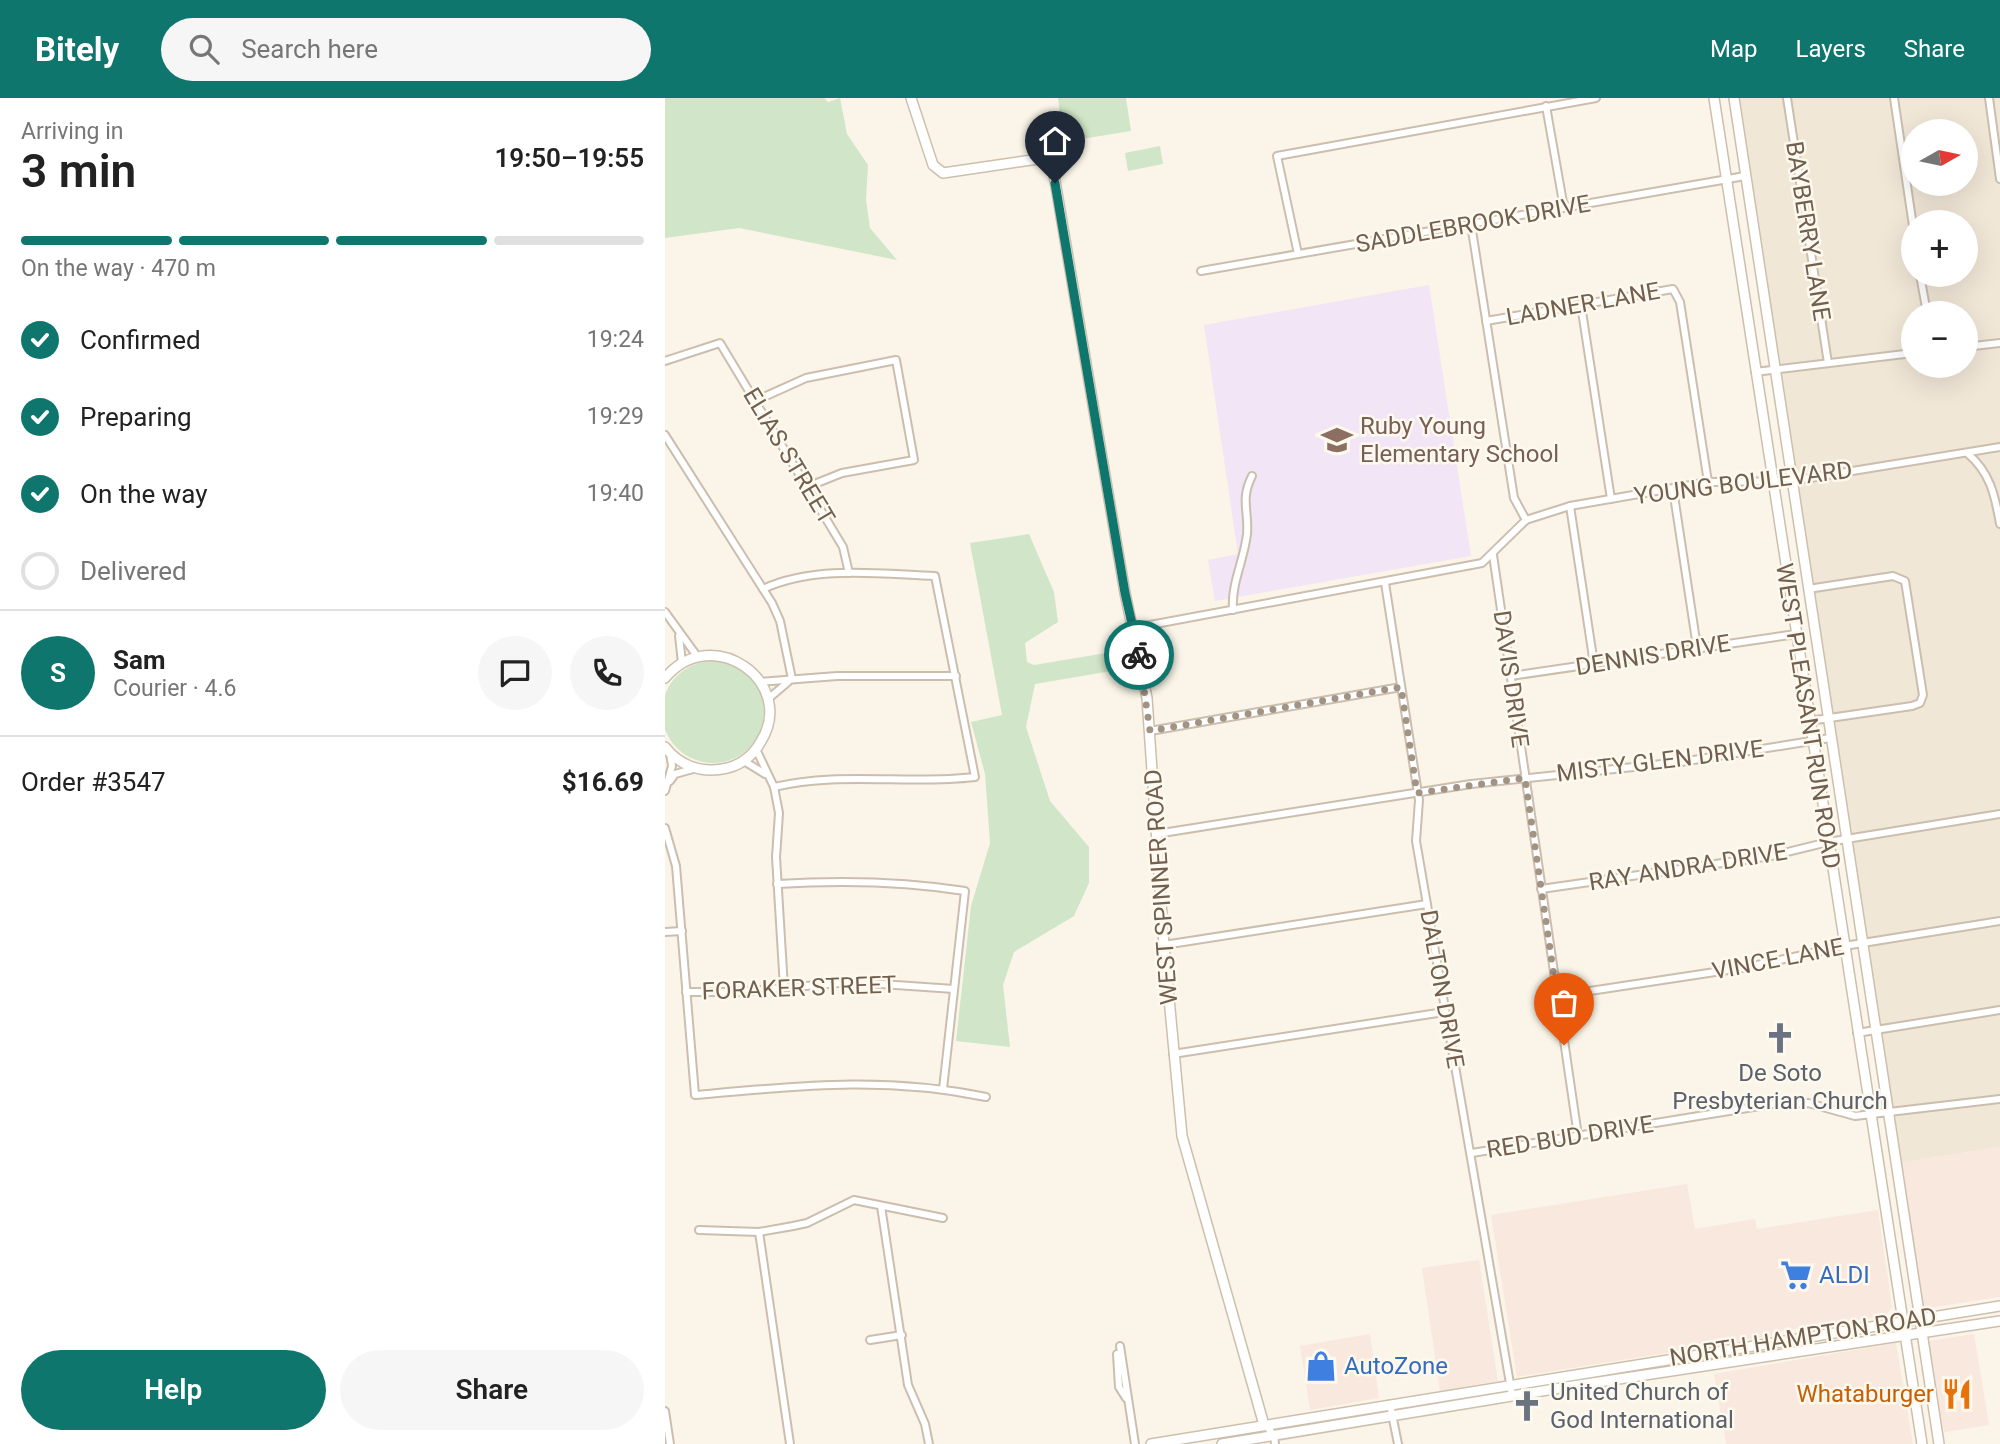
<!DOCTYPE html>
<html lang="en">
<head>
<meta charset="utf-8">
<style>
	:root { --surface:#fff; --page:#f6f6f6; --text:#222; --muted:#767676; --line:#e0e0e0; --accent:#0f766e }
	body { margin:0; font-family:Roboto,sans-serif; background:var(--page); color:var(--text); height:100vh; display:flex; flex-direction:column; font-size:26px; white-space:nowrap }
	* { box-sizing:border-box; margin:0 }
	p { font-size:23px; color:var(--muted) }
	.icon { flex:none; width:38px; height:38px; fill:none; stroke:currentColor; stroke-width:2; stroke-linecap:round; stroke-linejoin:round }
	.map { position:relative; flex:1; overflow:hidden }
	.drawer { display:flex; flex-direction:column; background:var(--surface); width:665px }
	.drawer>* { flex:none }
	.needle { width:46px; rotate:81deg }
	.controls { position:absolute; left:1236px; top:21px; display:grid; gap:14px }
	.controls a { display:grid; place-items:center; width:77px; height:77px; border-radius:50%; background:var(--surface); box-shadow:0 7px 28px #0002; font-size:35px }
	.pin { position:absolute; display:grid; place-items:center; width:60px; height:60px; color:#fff; margin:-72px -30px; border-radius:50% 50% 50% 0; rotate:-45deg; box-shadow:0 0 7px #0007 }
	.pin .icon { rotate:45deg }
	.courier { position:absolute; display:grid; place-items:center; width:70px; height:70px; margin:-35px; border:5px solid #0f766e; border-radius:50%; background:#fff; color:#222; box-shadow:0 2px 9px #0007 }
	.overview em { font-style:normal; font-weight:600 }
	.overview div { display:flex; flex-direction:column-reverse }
	.overview { display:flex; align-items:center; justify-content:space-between; height:119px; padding:0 21px }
	h1 { font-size:46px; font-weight:600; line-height:52px }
	.bar { display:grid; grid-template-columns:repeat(4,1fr); gap:10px 7px; align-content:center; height:84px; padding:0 21px }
	.bar i { height:9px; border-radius:5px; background:var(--line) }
	.bar .active { background:var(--accent) }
	.bar p { grid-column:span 4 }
	.line { display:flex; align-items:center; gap:18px; padding:0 21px; border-top:2px solid var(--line) }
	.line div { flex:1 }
	.round { display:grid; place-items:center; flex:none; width:74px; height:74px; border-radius:37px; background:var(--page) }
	ol { padding:0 21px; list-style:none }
	li { display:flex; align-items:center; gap:21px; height:77px }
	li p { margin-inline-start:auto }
	li .icon { padding:7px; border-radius:50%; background:var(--accent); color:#fff; stroke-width:4 }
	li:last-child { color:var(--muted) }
	li i { width:38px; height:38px; border:4px solid var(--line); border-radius:50% }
	.action { display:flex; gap:14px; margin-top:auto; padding:14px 21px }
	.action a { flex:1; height:80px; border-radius:42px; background:var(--accent); color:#fff; font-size:28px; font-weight:600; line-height:80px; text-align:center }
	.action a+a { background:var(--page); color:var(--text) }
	header { display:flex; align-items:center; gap:42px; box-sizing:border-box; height:98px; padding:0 35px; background:var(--accent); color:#fff }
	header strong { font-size:33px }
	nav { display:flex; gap:38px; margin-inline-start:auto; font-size:24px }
	.search { width:490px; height:63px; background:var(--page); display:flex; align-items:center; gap:18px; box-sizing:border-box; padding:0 24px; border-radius:38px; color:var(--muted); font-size:26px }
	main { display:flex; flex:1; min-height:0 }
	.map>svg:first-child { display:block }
</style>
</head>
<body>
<header>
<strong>Bitely</strong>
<div class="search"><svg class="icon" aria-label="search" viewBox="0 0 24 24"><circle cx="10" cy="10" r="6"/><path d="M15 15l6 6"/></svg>Search here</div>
<nav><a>Map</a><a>Layers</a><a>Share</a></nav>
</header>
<main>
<section class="drawer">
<div class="overview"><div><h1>3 min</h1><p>Arriving in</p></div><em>19:50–19:55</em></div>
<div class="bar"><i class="active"></i><i class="active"></i><i class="active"></i><i></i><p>On the way · 470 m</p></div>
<ol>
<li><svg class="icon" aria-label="check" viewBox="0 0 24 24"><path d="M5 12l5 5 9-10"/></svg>Confirmed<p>19:24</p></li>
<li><svg class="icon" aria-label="check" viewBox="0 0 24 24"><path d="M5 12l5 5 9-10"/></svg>Preparing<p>19:29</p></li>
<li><svg class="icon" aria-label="check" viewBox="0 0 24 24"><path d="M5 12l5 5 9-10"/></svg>On the way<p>19:40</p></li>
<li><i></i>Delivered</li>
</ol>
<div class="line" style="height:126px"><b class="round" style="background:var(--accent);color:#fff">S</b><div><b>Sam</b><p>Courier · 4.6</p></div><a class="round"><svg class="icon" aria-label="chat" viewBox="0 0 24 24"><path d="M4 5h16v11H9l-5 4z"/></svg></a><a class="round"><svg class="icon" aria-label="phone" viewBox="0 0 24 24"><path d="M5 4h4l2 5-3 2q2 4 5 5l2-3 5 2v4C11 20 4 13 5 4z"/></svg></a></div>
<div class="line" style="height:91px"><div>Order #3547</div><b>$16.69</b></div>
<div class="action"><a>Help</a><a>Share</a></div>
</section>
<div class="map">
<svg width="1335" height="1346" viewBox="0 0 1335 1346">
	<rect width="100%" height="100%" fill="#faf5e8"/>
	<path fill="#f1e7d7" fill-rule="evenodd" d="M1075,0H1335V1049L1234,1065ZM1248,33H1300V86H1248ZM1248,124H1300V177H1248ZM1248,215H1300V268H1248Z"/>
	<g fill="#f9e8dd">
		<path d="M1335,1049V1199L1257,1211L1234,1065Z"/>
		<path d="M1022,1086L1030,1131L1090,1121L1092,1131L1213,1112L1227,1209L1220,1218L1107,1234V1238L852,1279L826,1117Z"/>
		<path d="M814,1162L833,1283L775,1293L757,1170Z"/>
		<path d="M705,1236L714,1300L645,1312L635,1248Z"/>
		<path d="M1309,1236L1324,1327L1279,1334L1263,1243Z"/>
		<path d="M1231,1245L1248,1346H1061L1049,1276Z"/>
	</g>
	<path fill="#f2e5f6" d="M764,187L806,458L550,503L543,462L573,456L539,227Z"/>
	<g fill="#d1e6c8">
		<path d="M0,0H159L163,4L175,0L182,36L203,67L201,102L205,130L232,162L74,130L0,140Z"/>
		<path d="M393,0H461L466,33L398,44Z"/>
		<path d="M495,48L498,66L463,73L460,55Z"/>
		<path d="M364,436L389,494L393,524L360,545L362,564L369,567L465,551L470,569L370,586L361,629L385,703L424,749V785L409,818L349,854L338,887L345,949L291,943L306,808L325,745L320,676L306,624L337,617L305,445Z"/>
		<circle cx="48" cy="614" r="51"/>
	</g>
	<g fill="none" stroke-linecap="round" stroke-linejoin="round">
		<defs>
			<g id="street">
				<path d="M1122,0L1163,265"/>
				<path d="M1229,0L1248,128"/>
				<path d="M1324,0L1335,81"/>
				<path d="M881,8L899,110"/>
				<path d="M806,126L849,400L861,422"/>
				<path d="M633,156L612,58L931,0"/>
				<path d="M536,173L1080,78"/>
				<path d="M1255,177L1262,215"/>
				<path d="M916,207L946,401"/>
				<path d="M821,223L1008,191L1015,204L1043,384"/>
				<path d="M1300,249L1335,245"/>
				<path d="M0,263L55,245L178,449L184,475"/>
				<path d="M1090,274L1248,255"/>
				<path d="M90,303L141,280L231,262L249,362L177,375L142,389"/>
				<path d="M0,337L107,505L115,523L127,581"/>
				<path d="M1302,355C1325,374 1330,397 1335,426"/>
				<path d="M1008,391L1032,549"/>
				<path d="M905,408L929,566"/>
				<path d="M828,457L913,1038"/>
				<path d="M720,485L754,702L751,743L847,1297"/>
				<path d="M98,491C150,467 214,476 270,478L310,679C243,687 175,673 109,689"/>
				<path d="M1143,491L1228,478L1240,483L1258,597L1255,605L1247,608L1144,623"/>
				<path d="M568,512C566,485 579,463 582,436C584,412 575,402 587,378"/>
				<path d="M0,514L32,558"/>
				<path d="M469,530L817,465L861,422L905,408L1043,384L1126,383L1335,349"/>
				<path d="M14,538L17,565"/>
				<path d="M846,578L1131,536"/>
				<path d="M95,584L172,578H291"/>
				<path d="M103,601L123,584"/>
				<path d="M485,633L736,589"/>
				<path d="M91,651L109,689L114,715L111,759L119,890"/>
				<path d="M79,663L100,676"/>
				<path d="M5,683L10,676L28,671"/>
				<path d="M0,693L7,668L5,655"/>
				<path d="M0,730L11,768L30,997C133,988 218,978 321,999"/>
				<path d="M491,736L806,686L1016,664L1165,640"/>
				<path d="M112,786C176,782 237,783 300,793L278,991"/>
				<path d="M876,791L1106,758L1163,744L1335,716"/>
				<path d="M0,834L17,833"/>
				<path d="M499,847L762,806"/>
				<path d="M21,894H72L187,884L289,891"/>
				<path d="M892,898L1083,869L1179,848L1335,823"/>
				<path d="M1192,935L1335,912"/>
				<path d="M508,956L779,914"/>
				<path d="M807,1055L1107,1006L1143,1005L1190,1018L1335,1001"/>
				<path d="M216,1108L243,1287L260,1326L264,1346"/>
				<path d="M34,1132L94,1134L128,1128L142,1125L189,1102L278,1120"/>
				<path d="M94,1134L125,1346"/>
				<path d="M205,1242L237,1237"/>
				<path d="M455,1248L470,1346"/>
				<path d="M452,1256L454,1289L461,1300"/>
				<path d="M725,1306L733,1346"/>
				<path d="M0,1313L5,1346"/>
				<path d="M600,1327L609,1337L610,1346"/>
			</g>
			<g id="secondary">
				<path d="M246,0L268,67L278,75L373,61L382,60L387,65L460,495L482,600L499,847L517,1038L599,1327"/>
				<path d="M1049,0L1257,1346"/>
				<path d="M1069,0L1274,1346"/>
				<path d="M0,580C47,523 134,585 95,645C87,659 73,669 57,671C35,675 14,667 0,649"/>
				<path d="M486,1346L1335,1208"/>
				<path d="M557,1346L901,1289L1335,1223"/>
			</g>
		</defs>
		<use href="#street" stroke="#cbbeaf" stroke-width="10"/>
		<use href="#secondary" stroke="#cdbfad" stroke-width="12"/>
		<use href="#street" stroke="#fff" stroke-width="6"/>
		<use href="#secondary" stroke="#fff" stroke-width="9"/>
	</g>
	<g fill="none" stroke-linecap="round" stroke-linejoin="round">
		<path stroke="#a19485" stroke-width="7" stroke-dasharray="0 12.6" d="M474,557L485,633L736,589L752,695L860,680L899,947"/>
		<path stroke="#0f766e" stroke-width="9" d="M390,85L460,495L474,557"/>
	</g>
	<defs>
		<symbol id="school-bare" viewBox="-9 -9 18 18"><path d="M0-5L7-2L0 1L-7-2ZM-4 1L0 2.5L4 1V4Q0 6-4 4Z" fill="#8d6e63" stroke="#fdf9ee" stroke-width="2.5" paint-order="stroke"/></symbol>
		<symbol id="church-bare" viewBox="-9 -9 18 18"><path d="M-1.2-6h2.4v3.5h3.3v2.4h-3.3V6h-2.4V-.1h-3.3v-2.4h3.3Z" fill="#6b7280" stroke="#fdf9ee" stroke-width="2.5" paint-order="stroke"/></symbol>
		<symbol id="supermarket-bare" viewBox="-9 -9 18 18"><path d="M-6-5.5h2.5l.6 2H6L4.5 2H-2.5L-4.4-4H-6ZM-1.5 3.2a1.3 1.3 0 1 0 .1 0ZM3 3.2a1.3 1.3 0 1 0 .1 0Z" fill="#3f7fe0" stroke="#fdf9ee" stroke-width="2.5" paint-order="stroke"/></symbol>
		<symbol id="shop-bare" viewBox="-9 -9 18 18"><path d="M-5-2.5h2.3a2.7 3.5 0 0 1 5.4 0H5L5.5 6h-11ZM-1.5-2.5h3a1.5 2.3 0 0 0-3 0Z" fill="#3f7fe0" stroke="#fdf9ee" stroke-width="2.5" paint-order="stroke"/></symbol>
		<symbol id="restaurant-bare" viewBox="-9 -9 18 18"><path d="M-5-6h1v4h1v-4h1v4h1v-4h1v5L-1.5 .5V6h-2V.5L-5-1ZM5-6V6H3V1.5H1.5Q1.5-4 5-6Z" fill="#e8710a" stroke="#fdf9ee" stroke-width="2.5" paint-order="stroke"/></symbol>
	</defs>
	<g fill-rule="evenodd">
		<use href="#school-bare" x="650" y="320" width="44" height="44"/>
		<use href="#church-bare" x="1093" y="918" width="44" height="44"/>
		<use href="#supermarket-bare" x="1109" y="1155" width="44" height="44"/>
		<use href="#shop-bare" x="634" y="1246" width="44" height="44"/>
		<use href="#restaurant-bare" x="1270" y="1274" width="44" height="44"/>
		<use href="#church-bare" x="840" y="1286" width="44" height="44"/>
	</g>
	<g text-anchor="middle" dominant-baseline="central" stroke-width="5" stroke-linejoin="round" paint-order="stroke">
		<g font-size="24" fill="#715f4f" stroke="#fdf9ee">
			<text transform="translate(808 126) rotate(-10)">SADDLEBROOK DRIVE</text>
			<text transform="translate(1143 133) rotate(81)">BAYBERRY LANE</text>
			<text transform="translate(918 206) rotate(-10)">LADNER LANE</text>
			<text transform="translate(124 358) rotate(59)">ELIAS STREET</text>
			<text transform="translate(1078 385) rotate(-7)">YOUNG BOULEVARD</text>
			<text transform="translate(988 557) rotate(-9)">DENNIS DRIVE</text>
			<text transform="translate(846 581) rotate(82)">DAVIS DRIVE</text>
			<text transform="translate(1143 618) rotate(81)">WEST PLEASANT RUN ROAD</text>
			<text transform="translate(995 663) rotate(-7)">MISTY GLEN DRIVE</text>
			<text transform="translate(1023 769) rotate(-9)">RAY ANDRA DRIVE</text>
			<text transform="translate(496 789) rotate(-94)">WEST SPINNER ROAD</text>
			<text transform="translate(1113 861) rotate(-11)">VINCE LANE</text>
			<text transform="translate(134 890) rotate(-2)">FORAKER STREET</text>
			<text transform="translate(777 891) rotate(80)">DALTON DRIVE</text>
			<text transform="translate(905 1039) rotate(-9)">RED BUD DRIVE</text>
			<text transform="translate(1138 1239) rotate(-9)">NORTH HAMPTON ROAD</text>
		</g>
		<g font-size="24" fill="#785e54" stroke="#fdf9ee" text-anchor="start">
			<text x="695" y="328">Ruby Young<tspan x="695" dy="28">Elementary School</tspan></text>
		</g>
		<g font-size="24" fill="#5b616d" stroke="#fdf9ee">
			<text x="1115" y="975">De Soto<tspan x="1115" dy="28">Presbyterian Church</tspan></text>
			<text x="885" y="1294" text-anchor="start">United Church of<tspan x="885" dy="28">God International</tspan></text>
		</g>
		<g font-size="24" fill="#366cbe" stroke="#fdf9ee" text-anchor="start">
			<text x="1154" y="1177">ALDI</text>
			<text x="679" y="1268">AutoZone</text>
		</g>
		<g font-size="24" fill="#c56008" stroke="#fdf9ee" text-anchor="end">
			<text x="1269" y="1296">Whataburger</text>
		</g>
	</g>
</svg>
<div class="controls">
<a><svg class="needle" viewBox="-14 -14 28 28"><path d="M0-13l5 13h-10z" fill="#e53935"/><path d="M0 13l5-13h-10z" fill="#767676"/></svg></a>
<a>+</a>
<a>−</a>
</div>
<div class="pin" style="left:899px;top:947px;background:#ea580c"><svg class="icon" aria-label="bag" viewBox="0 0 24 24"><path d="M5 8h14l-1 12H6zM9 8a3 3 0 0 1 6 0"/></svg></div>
<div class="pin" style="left:390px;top:85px;background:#1f2937"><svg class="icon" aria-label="home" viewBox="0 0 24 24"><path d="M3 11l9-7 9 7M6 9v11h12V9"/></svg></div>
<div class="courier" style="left:474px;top:557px"><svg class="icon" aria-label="bike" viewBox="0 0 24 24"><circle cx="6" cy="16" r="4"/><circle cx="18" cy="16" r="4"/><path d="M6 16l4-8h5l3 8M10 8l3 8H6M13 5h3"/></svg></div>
</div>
</main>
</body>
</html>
